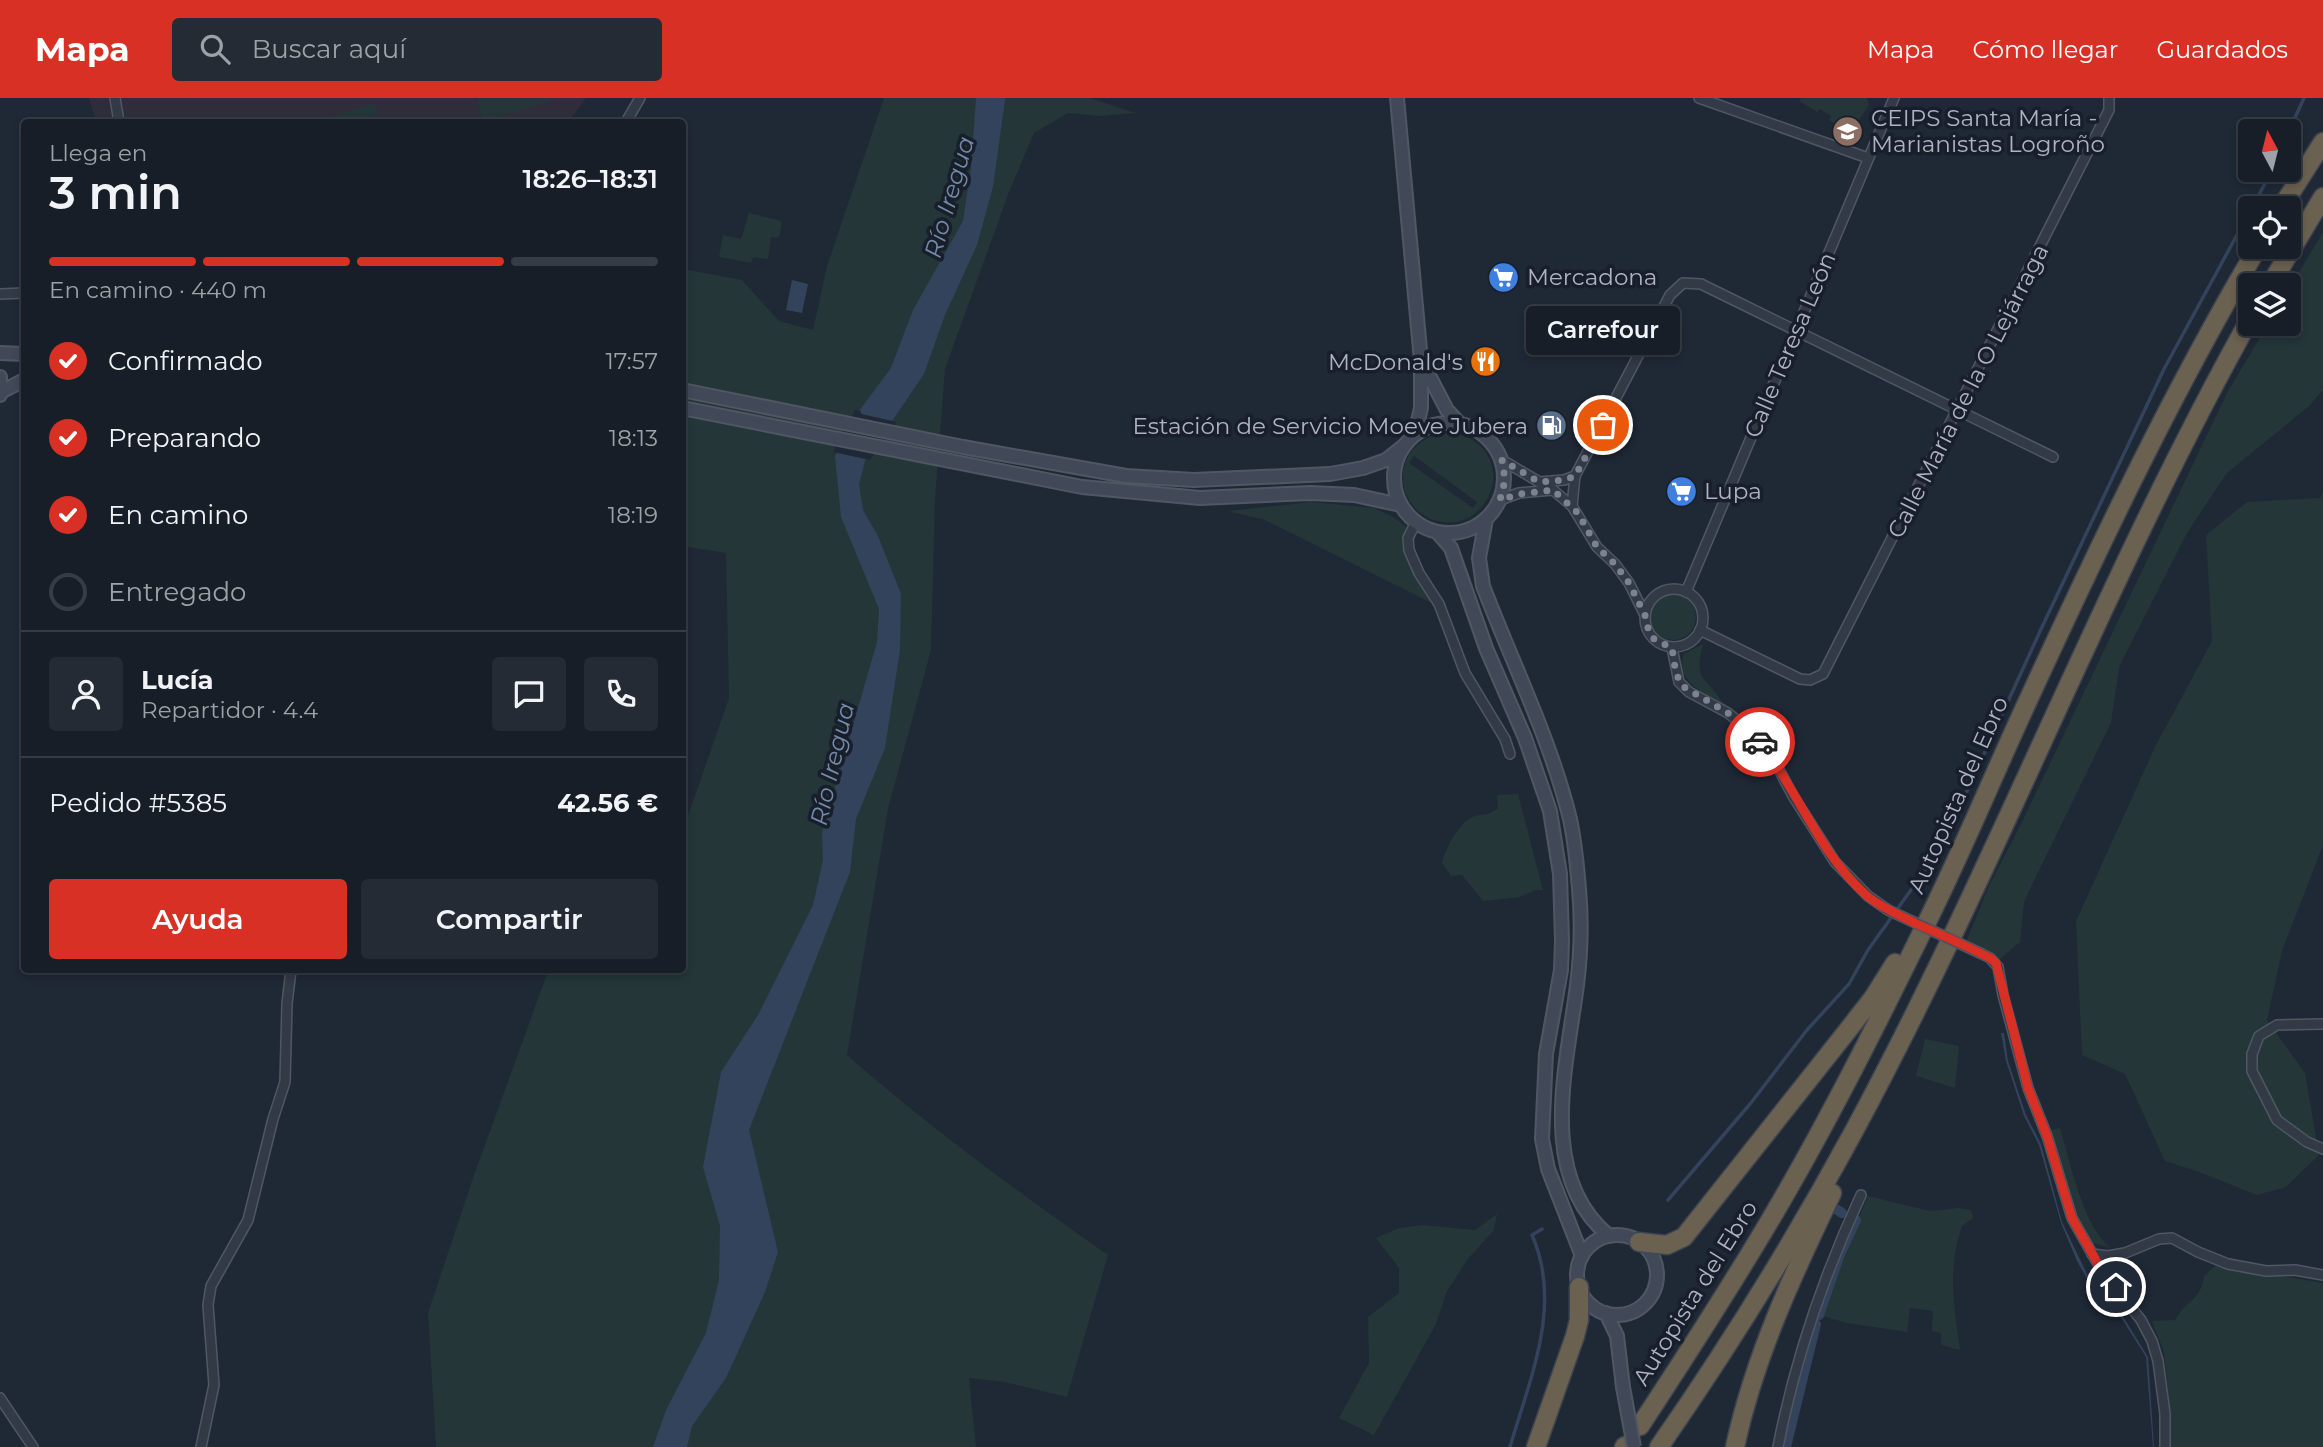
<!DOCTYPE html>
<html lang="es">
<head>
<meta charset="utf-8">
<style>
	:root { --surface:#171e28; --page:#242b34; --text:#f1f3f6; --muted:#9ea2a8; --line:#363c45; --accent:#d93025 }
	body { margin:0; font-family:Montserrat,sans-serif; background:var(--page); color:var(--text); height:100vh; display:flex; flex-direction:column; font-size:26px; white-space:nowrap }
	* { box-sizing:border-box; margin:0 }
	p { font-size:23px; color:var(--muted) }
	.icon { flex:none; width:38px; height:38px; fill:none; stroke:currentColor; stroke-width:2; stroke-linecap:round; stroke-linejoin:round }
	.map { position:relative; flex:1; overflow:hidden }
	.side { position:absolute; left:21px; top:21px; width:665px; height:854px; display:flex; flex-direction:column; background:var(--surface); border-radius:7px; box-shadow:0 4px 10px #0003,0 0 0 2px var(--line) }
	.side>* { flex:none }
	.needle { width:46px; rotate:353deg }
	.controls { position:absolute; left:2238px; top:21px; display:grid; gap:14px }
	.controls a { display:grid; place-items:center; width:63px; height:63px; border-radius:7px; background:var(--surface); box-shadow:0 4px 10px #0003,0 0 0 2px var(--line); font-size:35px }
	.pin { position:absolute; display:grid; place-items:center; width:60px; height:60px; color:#fff; margin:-30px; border:4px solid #fff; border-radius:50%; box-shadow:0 2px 7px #0007 }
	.courier { position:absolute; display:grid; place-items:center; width:70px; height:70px; margin:-35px; border:5px solid #d93025; border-radius:50%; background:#fff; color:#222; box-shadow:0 2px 9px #0007 }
	.bubble { position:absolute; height:49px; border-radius:7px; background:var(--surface); box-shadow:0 4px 10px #0003,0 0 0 2px var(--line); font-size:23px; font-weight:600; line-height:49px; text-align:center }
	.overview em { font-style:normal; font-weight:600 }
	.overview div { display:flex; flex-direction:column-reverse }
	.overview { display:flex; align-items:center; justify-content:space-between; height:119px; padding:0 28px }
	h1 { font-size:46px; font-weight:600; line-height:52px }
	.bar { display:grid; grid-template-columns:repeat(4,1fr); gap:10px 7px; align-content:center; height:84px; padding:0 28px }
	.bar i { height:9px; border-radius:5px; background:var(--line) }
	.bar .selected { background:var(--accent) }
	.bar p { grid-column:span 4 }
	.line { display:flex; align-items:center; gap:18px; padding:0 28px; border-top:2px solid var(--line) }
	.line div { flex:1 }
	.round { display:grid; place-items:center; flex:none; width:74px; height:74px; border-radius:7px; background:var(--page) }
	ol { padding:0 28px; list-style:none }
	li { display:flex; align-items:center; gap:21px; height:77px }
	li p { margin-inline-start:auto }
	li .icon { padding:7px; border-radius:50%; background:var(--accent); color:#fff; stroke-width:4 }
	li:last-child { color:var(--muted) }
	li i { width:38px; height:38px; border:4px solid var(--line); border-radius:50% }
	.action { display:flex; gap:14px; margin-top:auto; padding:14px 28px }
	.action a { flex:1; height:80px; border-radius:7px; background:var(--accent); color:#fff; font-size:28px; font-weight:600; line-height:80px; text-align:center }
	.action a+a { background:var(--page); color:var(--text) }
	header { display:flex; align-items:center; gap:42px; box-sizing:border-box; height:98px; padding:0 35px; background:var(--accent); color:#fff }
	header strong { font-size:33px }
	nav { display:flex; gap:38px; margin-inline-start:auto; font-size:24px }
	.search { width:490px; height:63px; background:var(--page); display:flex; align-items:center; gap:18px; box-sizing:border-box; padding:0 24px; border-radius:7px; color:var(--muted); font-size:26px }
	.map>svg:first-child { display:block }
</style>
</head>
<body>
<header>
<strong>Mapa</strong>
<div class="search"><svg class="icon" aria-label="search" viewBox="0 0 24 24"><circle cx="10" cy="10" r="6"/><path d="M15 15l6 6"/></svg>Buscar aquí</div>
<nav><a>Mapa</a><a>Cómo llegar</a><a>Guardados</a></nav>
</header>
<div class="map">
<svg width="2323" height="1349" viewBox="0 0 2323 1349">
	<rect width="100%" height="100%" fill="#1f2835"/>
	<path fill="#2f2d3a" d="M89,0H586L568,24H96Z"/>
	<g fill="#243638" fill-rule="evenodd">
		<path d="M476,0H552L549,4L483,23Z"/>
		<path d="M884,0H1090L1135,15L1100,18L1068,15L1034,35L1009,94L945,271L935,401L931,552L888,711L847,957C929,1029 1018,1094 1108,1157L1067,1299L1005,1284L969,1280L976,1349H436L428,1215L473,1080L548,873L551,872H682L683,732L729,600L726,455L683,448V171L742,182L779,223L813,232L827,168Z"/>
		<path d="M1801,0H1867L1869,7L1852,32L1850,30L1847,34L1829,22L1831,18L1820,11L1817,14L1799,3Z"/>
		<path d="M375,5L379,16L349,24H321L320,22Z"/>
		<path d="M749,115L782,123L779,140L771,139L768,161L753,159L751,165L719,159L723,137L741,141Z"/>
		<path d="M2323,134V292L2309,308L2226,376L2187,435L2119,569L2111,625L2029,793L2024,804L2020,844L1999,862L1985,851L1966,844L1988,790L2021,726L2227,295L2268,226H2289V191Z"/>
		<path d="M1454,334C1529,355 1484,450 1425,418C1415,412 1406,401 1404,389C1398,355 1423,335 1454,334ZM1414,358L1477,404L1473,410L1409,365Z"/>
		<path d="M2323,394V747L2282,853L2267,922L2305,975L2319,1057L2286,1089L2257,1097L2199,1074L2165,1063L2125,976L2082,957L2076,823L2155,649L2212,543L2206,437L2247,404L2320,400Z"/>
		<path d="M1311,404L1374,410L1393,419L1416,436L1411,454L1434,506L1265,422L1228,413Z"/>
		<circle cx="1673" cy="519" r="23"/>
		<path d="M1703,546C1692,586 1709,578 1723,606C1704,596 1674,582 1684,556Z"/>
		<path d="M1518,696L1543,792H1535L1520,799L1483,803L1462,777L1451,778L1442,765C1445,751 1458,726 1472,719C1482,715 1485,720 1498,710L1497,697Z"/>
		<path d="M1925,941L1959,948L1955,990L1916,978Z"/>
		<path d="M2060,1030C2069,1060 2085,1135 2112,1150L2093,1145L2076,1114L2050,1032Z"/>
		<path d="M1868,1098L1930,1113L1959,1110L1971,1112L1973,1120L1962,1128C1947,1172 1954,1206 1960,1252L1941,1247V1235L1932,1233L1933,1213L1910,1210L1907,1234L1847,1225L1819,1217Z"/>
		<path d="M1497,1116L1494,1132L1467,1162L1446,1195L1436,1226L1374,1337L1339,1320L1369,1265L1368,1219L1399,1195V1170L1376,1140L1399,1130L1422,1127L1475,1132Z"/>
		<path d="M2216,1167L2323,1185V1349H2170L2169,1299L2164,1254L2152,1223L2175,1222C2186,1202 2201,1203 2204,1178Z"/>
	</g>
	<g fill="#33435c">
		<path d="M976,0H1005V2L993,89L977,147L945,217L924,276L865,363L859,386L863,412L878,438L901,496L900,552L885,650L856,721L850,774L749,1032L778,1154L765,1194L726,1280L692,1328L687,1349H653L666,1312L706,1235L719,1182L720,1128L703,1069L721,974L758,917L813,807L823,762L822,735L877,544L879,511L841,419L835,358L859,313L891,270L913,212L963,123L971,70Z"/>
		<path d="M792,182L808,186L802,215L786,212Z"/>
		<path d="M2001,935H2004L2008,963L2026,1017L2041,1046L2062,1124L2088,1178L2109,1196L2148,1259L2154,1349H2153L2146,1259L2107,1197L2086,1179L2077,1163L2061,1125L2039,1047L2024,1018L2006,963Z"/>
	</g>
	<path fill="#1f2835" d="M855,312L861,313V316L897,324L870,362L833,354Z"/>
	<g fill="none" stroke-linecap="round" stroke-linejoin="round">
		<g stroke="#33435c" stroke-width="3.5">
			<path d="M2289,33L2304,0"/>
			<path d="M2252,110L2272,72"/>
			<path d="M1668,1102L1750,1006L1807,932L1849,886L1868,852L1941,750L2042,529L2164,271L2250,113"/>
			<path d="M1510,1349C1530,1280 1563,1207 1532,1137L1542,1131"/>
		</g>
		<g stroke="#33435c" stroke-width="10">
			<path d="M1836,1111L1842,1115"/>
			<path d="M1819,1217L1840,1156L1856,1122"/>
			<path d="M1786,1349L1816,1226"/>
		</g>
		<defs>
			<g id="minor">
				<path d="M115,0L119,24"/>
				<path d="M1699,0L1868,60"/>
				<path d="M626,24L640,0"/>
				<path d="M0,196L24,195"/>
				<path d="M1502,362L1553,392L1572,408L1597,449L1615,466L1629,485L1645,517"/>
				<path d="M1575,378L1670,197L1683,185L1701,186L2053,359"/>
				<path d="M1539,384L1564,382L1575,378L1572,408"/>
				<path d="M1500,402L1519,395L1553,392"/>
				<path d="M1416,424L1408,440L1409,452L1419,475L1439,506L1465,575L1505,641L1510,656"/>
				<circle cx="1674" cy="520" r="29"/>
				<path d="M1686,494L1894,0"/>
				<path d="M1700,532L1800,581L1810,582L1823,576L2109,12V0"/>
				<path d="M1672,550L1679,584L1689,594L1728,615L1757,639L1775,664L1793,698L1835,764L1868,798L1888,812"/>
				<path d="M1982,856L1990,860L1998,869L2003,897L2028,990L2047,1038L2072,1120L2102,1173L2141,1222L2152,1243L2158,1263L2165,1316V1349"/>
				<path d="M2323,926L2277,927L2259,938L2252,956V973L2277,1022L2307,1044L2323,1051"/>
				<path d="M2092,1156L2108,1158L2125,1155L2159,1141L2172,1140L2198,1154L2228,1166L2266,1173L2295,1172L2323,1177"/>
				<path d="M0,1300L33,1349"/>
				<path d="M201,1349L214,1287L208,1207L211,1188L248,1122L273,1021L285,984L287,906L291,872"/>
				<path d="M1778,1349C1795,1261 1823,1179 1861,1097"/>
			</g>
			<g id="secondary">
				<path d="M1397,0L1421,263V310L1415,336"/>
				<path d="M0,255L24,256"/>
				<path d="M1423,266L1447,312L1459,325"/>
				<path d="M0,279V297"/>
				<path d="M682,292L963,349L1126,378L1194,382L1330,376L1363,370L1386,362L1405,347"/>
				<path d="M1,294L24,282"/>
				<path d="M682,310L1082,389L1200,400L1311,395L1354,397L1401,407"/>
				<circle cx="1449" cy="380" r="55"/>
				<path d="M1486,421L1479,460L1483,488C1512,564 1549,638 1569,717C1575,741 1577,767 1579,791C1582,823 1581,855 1577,887C1567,967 1536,1078 1609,1138"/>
				<path d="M1437,434L1451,450L1486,550L1525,640L1550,713L1560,776L1562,843L1561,872L1546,956L1542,1041L1548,1071L1582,1158"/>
				<circle cx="1617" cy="1177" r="40"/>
				<path d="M1606,1215L1617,1238L1623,1289"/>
			</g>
			<g id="motorway">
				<path d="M2281,110L2323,44"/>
				<path d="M2270,187L2323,99"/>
				<path d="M1639,1144L1667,1147L1684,1139L1848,932L1873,900L1895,865"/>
				<path d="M1640,1328C1684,1261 1728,1193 1769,1124C1826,1028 1876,928 1925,828C1963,752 1995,673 2031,596C2101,444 2173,293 2258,149"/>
				<path d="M1536,1349L1575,1238L1579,1222V1189"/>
				<path d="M1624,1349L1625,1348"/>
				<path d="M1659,1349C1730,1247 1795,1142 1854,1033C1997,768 2103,484 2250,221"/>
				<path d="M1735,1349C1754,1260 1793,1176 1832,1095"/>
			</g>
		</defs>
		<use href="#minor" stroke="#505764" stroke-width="12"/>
		<use href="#secondary" stroke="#505764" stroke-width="16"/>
		<use href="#motorway" stroke="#3d4450" stroke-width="21"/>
		<use href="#minor" stroke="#323a45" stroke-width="9"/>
		<use href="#secondary" stroke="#414958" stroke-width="12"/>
		<use href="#motorway" stroke="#6b6150" stroke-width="18"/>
		<defs>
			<path id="minor-bridge" d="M1888,812L1982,856"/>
			<path id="secondary-bridge" d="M1623,1289L1634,1349"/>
		</defs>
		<use href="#minor-bridge" stroke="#505764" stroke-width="12" stroke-linecap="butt"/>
		<use href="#secondary-bridge" stroke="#505764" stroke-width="16" stroke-linecap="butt"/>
		<use href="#minor-bridge" stroke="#323a45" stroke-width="9"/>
		<use href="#secondary-bridge" stroke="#414958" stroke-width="12"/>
	</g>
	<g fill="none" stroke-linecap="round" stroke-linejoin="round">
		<path stroke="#7b8391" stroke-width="7" stroke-dasharray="0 12.6" d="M1603,327L1575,378L1564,382L1539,384L1502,362L1505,382L1500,402L1520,396L1553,392L1578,415L1597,449L1615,466L1629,485L1645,517L1646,526L1654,541L1672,550L1676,576L1684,589L1728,615L1760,644"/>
		<path stroke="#d93025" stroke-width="9" d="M1760,644C1798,693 1819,755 1866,797C1881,810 1900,817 1917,826C1942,837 1966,848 1990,860L1996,865L2028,990L2047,1038L2072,1120L2102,1173L2116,1189"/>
	</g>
	<defs>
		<symbol id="university-disc" viewBox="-11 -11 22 22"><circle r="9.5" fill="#8d6e63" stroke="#181f2a"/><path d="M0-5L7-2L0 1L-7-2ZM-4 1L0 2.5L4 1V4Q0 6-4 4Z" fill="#fff"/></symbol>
		<symbol id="supermarket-disc" viewBox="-11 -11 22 22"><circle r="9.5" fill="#3f7fe0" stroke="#181f2a"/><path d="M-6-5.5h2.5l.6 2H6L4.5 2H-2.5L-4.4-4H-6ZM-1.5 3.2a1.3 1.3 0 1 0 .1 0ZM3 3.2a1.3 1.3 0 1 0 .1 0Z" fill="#fff"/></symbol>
		<symbol id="restaurant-disc" viewBox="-11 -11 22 22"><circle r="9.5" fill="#e8710a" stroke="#181f2a"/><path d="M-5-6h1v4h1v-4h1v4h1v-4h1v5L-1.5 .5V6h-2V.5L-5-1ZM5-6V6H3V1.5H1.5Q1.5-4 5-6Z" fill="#fff"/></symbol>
		<symbol id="fuel-disc" viewBox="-11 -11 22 22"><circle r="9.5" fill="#5c6f8a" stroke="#181f2a"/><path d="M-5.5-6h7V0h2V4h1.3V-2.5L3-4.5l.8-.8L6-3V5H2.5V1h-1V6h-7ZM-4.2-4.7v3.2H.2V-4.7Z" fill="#fff"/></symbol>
	</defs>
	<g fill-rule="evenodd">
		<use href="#university-disc" x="1830" y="16" width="35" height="35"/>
		<use href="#supermarket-disc" x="1486" y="162" width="35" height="35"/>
		<use href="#restaurant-disc" x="1468" y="246" width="35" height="35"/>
		<use href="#fuel-disc" x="1534" y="310" width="35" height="35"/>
		<use href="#supermarket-disc" x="1664" y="376" width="35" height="35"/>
	</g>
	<g text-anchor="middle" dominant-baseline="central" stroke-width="7" stroke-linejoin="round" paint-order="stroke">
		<g font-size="23" fill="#acb4c3" stroke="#181f2a" text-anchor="start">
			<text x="1871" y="20">CEIPS Santa María -<tspan x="1871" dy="26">Marianistas Logroño</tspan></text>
			<text x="1527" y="179">Mercadona</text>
			<text x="1463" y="264" text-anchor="end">McDonald's</text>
			<text x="1528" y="328" text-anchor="end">Estación de Servicio Moeve Jubera</text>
			<text x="1704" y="393">Lupa</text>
		</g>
		<g font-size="23" fill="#acb4c3" stroke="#181f2a">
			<text transform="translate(1790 247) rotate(-67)">Calle Teresa León</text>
			<text transform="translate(1968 293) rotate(-63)">Calle María de la O Lejárraga</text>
			<text transform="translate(1958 697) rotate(-66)">Autopista del Ebro</text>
			<text transform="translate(1695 1195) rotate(-58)">Autopista del Ebro</text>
		</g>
		<g font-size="24" font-style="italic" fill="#748aaa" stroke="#181f2a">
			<text transform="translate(949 99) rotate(-74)">Río Iregua</text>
			<text transform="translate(832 666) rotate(-77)">Río Iregua</text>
		</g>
	</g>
</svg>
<div class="controls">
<a><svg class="needle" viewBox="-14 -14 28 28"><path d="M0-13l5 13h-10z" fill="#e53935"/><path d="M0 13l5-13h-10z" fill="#9ea2a8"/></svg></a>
<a><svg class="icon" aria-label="locate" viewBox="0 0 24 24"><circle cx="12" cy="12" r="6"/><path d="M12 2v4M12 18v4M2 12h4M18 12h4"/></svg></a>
<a><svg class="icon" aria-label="layers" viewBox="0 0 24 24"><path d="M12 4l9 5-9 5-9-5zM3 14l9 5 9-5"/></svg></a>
</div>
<div class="pin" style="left:1603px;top:327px;background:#ea580c"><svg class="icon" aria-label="bag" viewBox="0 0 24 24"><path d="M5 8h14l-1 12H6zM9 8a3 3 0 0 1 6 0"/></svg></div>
<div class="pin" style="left:2116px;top:1189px;background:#1f2937"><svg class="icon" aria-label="home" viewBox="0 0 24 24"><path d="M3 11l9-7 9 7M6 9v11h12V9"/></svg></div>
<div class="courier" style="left:1760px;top:644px"><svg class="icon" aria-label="car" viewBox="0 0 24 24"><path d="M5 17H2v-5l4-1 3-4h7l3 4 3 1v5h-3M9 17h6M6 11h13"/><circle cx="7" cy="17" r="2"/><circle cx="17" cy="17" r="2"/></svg></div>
<div class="bubble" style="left:1526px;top:208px;width:154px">Carrefour</div>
<section class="side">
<div class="overview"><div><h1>3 min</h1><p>Llega en</p></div><em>18:26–18:31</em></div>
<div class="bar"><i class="selected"></i><i class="selected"></i><i class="selected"></i><i></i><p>En camino · 440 m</p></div>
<ol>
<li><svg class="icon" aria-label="check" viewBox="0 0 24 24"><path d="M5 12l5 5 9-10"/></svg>Confirmado<p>17:57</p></li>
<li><svg class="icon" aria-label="check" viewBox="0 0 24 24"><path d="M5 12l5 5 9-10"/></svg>Preparando<p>18:13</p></li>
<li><svg class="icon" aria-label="check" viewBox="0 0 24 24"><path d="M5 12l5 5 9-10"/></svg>En camino<p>18:19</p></li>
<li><i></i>Entregado</li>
</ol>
<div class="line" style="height:126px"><a class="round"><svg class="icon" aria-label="person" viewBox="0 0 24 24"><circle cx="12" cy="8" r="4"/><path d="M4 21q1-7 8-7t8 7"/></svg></a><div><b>Lucía</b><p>Repartidor · 4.4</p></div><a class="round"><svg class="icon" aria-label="chat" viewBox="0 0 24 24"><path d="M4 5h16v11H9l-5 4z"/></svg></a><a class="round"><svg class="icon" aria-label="phone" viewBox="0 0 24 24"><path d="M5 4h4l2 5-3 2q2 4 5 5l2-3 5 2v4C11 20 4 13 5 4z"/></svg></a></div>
<div class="line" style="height:91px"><div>Pedido #5385</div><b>42.56 €</b></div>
<div class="action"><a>Ayuda</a><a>Compartir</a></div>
</section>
</div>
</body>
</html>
